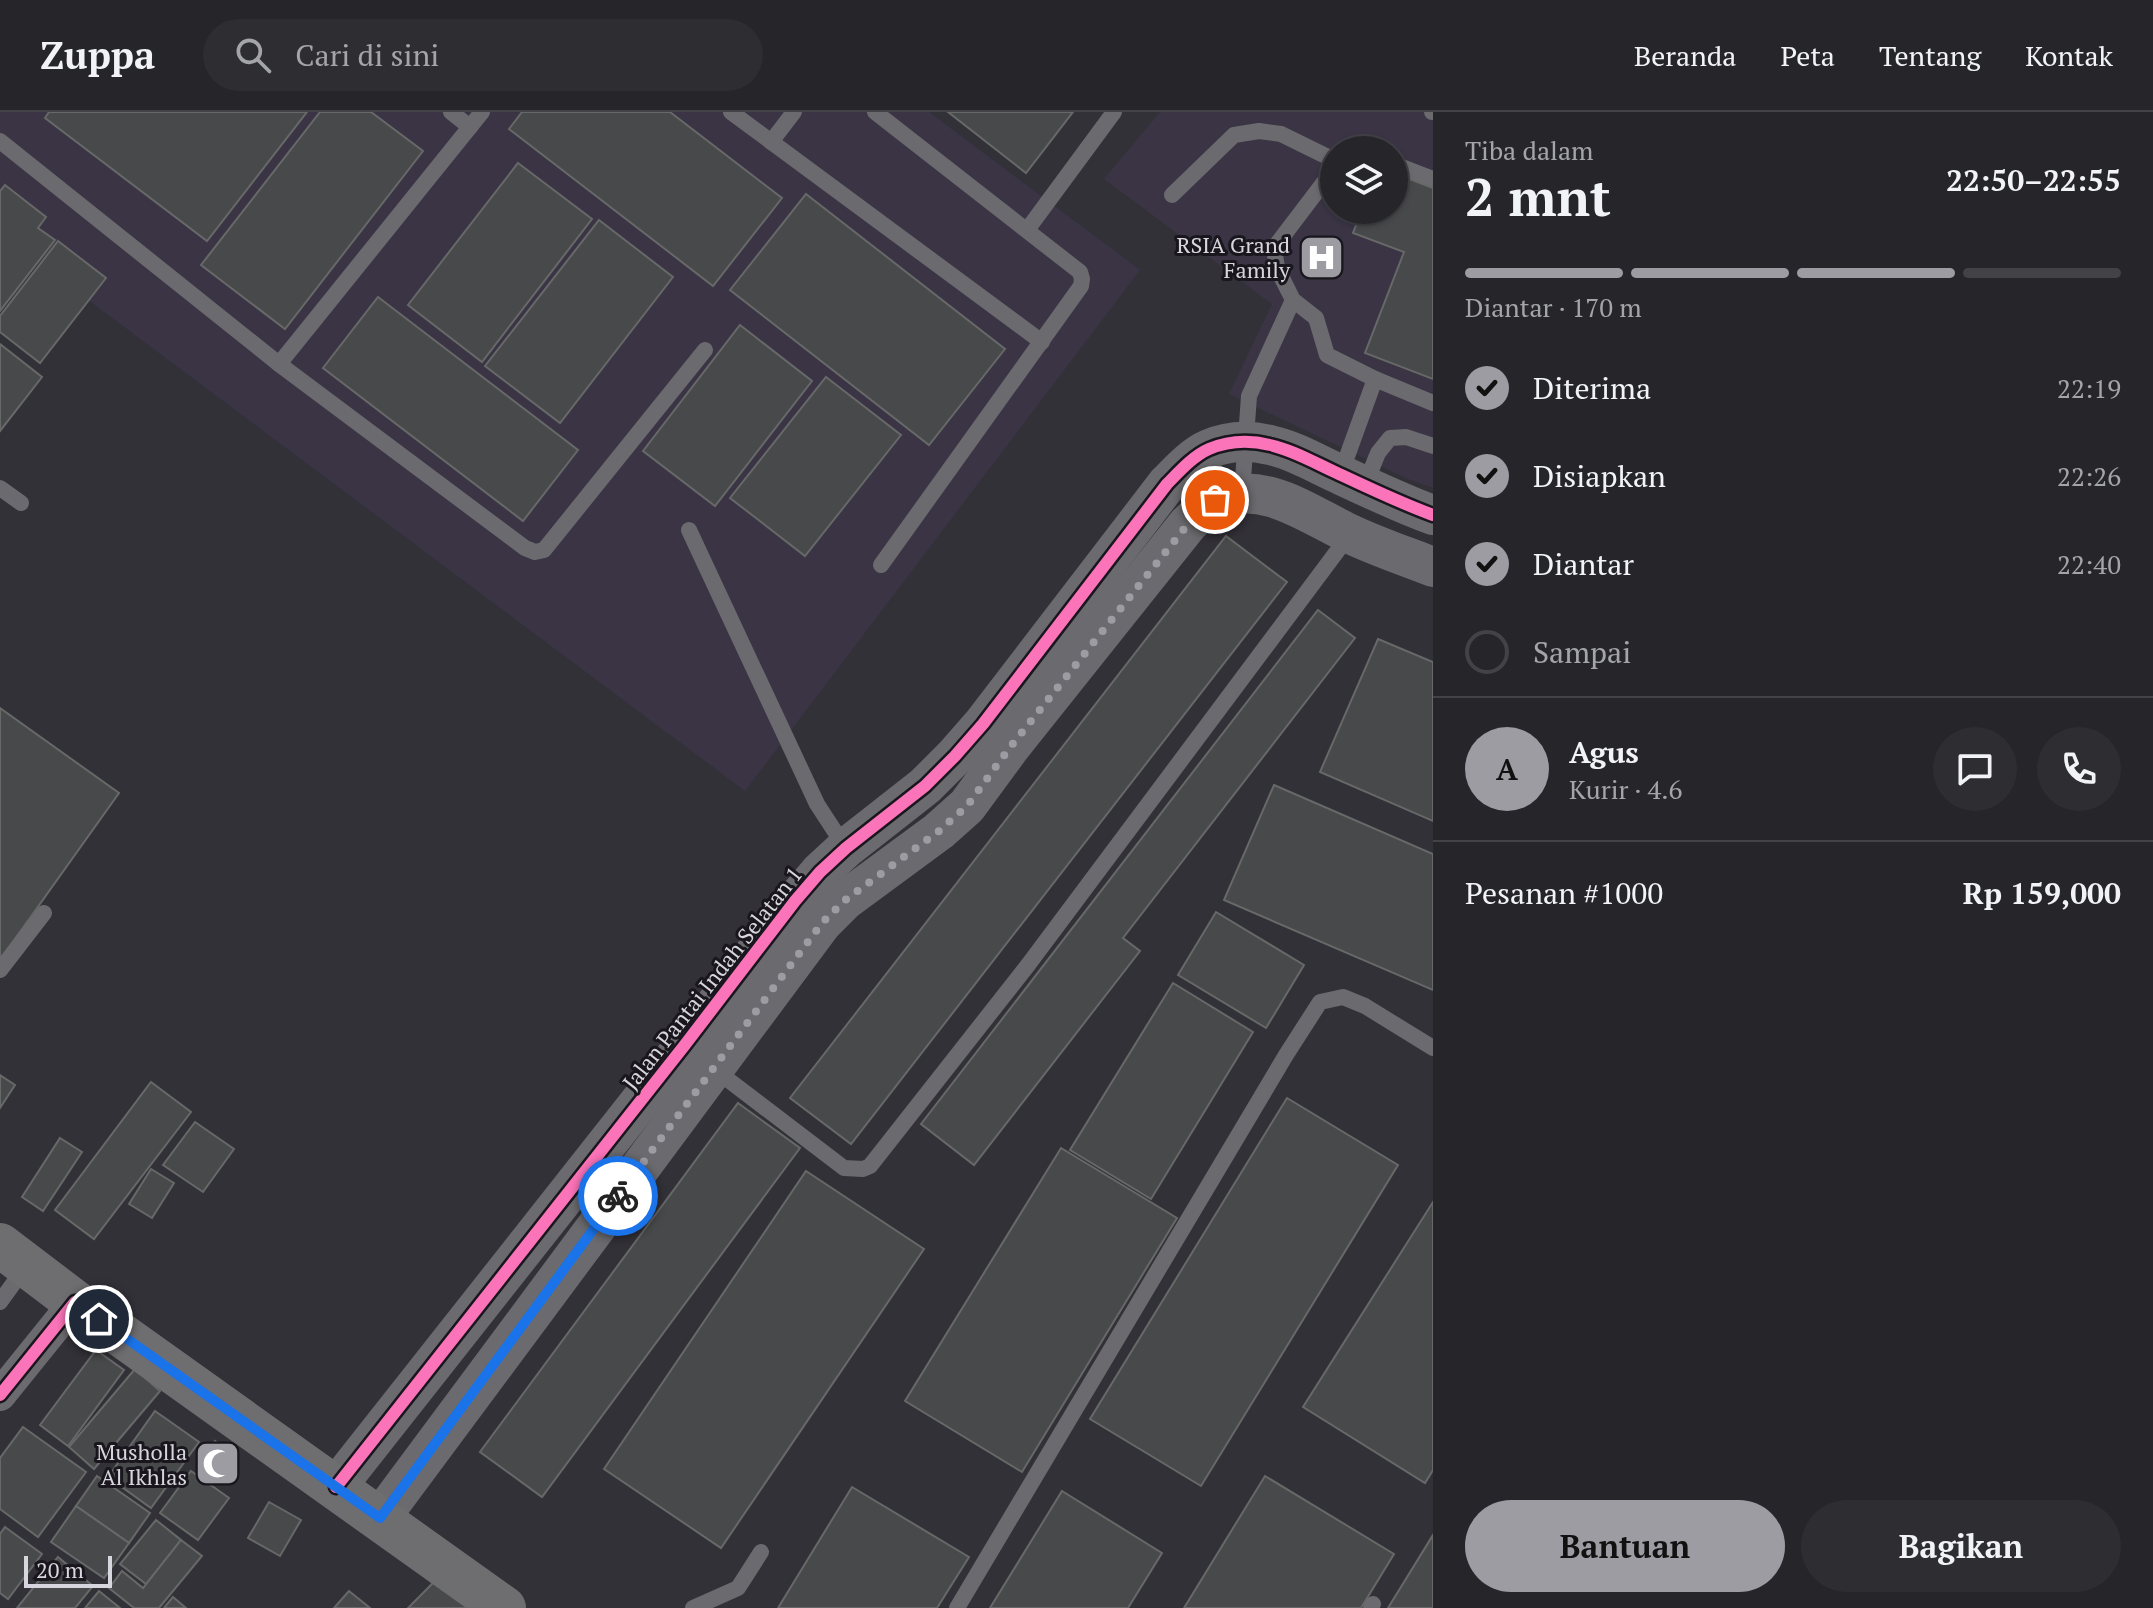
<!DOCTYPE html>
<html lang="id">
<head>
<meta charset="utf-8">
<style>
	:root { --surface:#26252a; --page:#2e2d32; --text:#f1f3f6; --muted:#a4a5a8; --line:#424247; --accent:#9e9ca3 }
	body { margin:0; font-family:"PT Serif",serif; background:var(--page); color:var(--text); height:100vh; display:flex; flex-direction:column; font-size:30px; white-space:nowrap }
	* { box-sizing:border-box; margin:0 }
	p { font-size:26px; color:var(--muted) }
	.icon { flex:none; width:44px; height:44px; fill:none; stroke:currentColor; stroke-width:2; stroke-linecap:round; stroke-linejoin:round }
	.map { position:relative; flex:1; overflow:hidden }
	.details { display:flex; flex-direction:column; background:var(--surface); width:720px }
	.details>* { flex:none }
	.buttons { position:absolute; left:1320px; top:24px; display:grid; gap:16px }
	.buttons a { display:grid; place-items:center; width:88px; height:88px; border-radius:50%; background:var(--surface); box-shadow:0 2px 6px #0004,0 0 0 2px var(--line); font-size:40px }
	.scale { position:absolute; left:24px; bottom:20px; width:88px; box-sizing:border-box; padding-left:8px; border:4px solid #d7d5dd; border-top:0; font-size:22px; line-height:28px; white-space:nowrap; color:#d7d5dd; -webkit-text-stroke:6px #19171d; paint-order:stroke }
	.pin { position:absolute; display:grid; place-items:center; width:68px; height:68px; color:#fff; margin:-34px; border:4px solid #fff; border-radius:50%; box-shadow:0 2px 8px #0007 }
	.courier { position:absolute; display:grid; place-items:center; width:80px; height:80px; margin:-40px; border:6px solid #1a73e8; border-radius:50%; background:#fff; color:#222; box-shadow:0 2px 10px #0007 }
	.head em { font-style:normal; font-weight:700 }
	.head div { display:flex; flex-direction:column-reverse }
	.head { display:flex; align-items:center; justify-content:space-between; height:136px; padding:0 32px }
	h1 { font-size:52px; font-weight:700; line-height:60px }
	.bar { display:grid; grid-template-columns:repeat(4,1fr); gap:12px 8px; align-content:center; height:96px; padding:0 32px }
	.bar i { height:10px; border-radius:6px; background:var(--line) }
	.bar .active { background:var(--accent) }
	.bar p { grid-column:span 4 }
	.line { display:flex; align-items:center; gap:20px; padding:0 32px; border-top:2px solid var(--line) }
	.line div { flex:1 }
	.round { display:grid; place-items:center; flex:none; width:84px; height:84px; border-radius:42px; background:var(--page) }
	ol { padding:0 32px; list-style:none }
	li { display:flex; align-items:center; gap:24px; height:88px }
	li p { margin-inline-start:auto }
	li .icon { padding:8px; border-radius:50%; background:var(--accent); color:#111; stroke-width:4 }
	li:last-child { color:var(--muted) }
	li i { width:44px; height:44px; border:4px solid var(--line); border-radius:50% }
	.cta { display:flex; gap:16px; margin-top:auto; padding:16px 32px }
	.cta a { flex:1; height:92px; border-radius:48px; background:var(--accent); color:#111; font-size:32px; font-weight:700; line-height:92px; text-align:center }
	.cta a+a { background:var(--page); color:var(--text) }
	header { display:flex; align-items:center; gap:48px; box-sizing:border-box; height:112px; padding:0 40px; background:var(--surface); border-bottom:2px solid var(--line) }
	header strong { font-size:38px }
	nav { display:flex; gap:44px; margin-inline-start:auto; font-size:28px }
	.search { width:560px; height:72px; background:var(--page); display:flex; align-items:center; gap:20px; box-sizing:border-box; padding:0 28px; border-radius:44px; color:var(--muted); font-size:30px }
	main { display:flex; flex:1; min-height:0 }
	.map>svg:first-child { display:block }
</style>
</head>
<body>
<header>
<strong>Zuppa</strong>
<div class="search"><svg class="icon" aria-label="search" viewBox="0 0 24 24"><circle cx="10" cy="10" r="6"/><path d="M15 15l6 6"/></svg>Cari di sini</div>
<nav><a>Beranda</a><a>Peta</a><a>Tentang</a><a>Kontak</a></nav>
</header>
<main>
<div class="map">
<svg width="1433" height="1496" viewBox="0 0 1433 1496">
	<rect width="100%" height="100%" fill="#333138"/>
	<g fill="#3a3445" fill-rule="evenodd">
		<path d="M0,0H929L1140,158L745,679L0,122Z"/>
		<path d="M1160,0H1433V376L1408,367L1229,282L1272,192L1104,67ZM1334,38H1394V98H1334Z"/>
	</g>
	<g fill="#48494a" stroke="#676868" stroke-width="2">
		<path d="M49,0H307L207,129L45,6Z"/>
		<path d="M320,0H371L423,39L285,217L201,153Z"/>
		<path d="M522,0H670L782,86L713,174L509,17Z"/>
		<path d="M948,0H1073L1026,61Z"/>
		<path d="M518,51L592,107L482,250L408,193Z"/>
		<path d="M1394,61L1433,76V267L1365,241L1404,140L1353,121L1362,98H1394Z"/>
		<path d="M5,73L46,105L38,116L55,128L0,199V79Z"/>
		<path d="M806,82L1005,237L929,333L730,178Z"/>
		<path d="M599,108L673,165L560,311L485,254Z"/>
		<path d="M58,129L106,166L40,251L0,220V204Z"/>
		<path d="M378,185L578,338L523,409L323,256Z"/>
		<path d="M740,213L812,269L715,394L643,339Z"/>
		<path d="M0,232L42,265L0,319Z"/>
		<path d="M826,265L901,323L805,444L730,386Z"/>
		<path d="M1226,424L1287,470L851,1032L790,986Z"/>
		<path d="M1318,498L1355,526L1123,826L1140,839L974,1053L921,1012Z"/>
		<path d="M1378,527L1433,550V709L1320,660Z"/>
		<path d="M0,596L119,681L0,848Z"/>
		<path d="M1274,673L1433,742V878L1224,788Z"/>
		<path d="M1216,800L1304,853L1266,916L1178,863Z"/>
		<path d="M1173,871L1253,920L1151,1087L1070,1038Z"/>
		<path d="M0,963L15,973L0,996Z"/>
		<path d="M151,970L191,1000L94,1127L55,1098Z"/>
		<path d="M1287,986L1398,1053L1201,1374L1090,1307Z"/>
		<path d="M738,991L800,1036L542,1385L480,1340Z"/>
		<path d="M195,1010L234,1037L203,1080L163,1053Z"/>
		<path d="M60,1026L82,1040L43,1099L22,1085Z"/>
		<path d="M1061,1036L1177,1106L1022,1360L905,1289Z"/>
		<path d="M151,1057L174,1071L152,1106L129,1092Z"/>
		<path d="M806,1059L924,1137L721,1436L604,1357Z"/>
		<path d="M1433,1090V1358L1425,1371L1303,1295Z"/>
		<path d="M96,1238L124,1258L68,1334L40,1313Z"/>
		<path d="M135,1257L160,1279L94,1357L69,1335Z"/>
		<path d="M155,1299L199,1330L151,1396L108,1365Z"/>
		<path d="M23,1315L86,1360L38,1425L0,1397V1346Z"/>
		<path d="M215,1329L236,1349L217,1369L200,1355Z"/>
		<path d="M191,1359L229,1386L198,1428L160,1401Z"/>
		<path d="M97,1364L150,1401L129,1431L76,1394Z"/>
		<path d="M1265,1364L1394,1442L1361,1496H1184Z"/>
		<path d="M852,1375L969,1445L937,1496H778Z"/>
		<path d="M1062,1379L1162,1441L1128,1496H990Z"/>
		<path d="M269,1390L301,1408L280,1444L248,1426Z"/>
		<path d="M76,1394L129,1431L104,1466L51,1430Z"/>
		<path d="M156,1408L181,1428L146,1472L120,1452Z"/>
		<path d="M5,1415L42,1442L8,1487L0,1481V1422Z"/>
		<path d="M1433,1423V1496H1388Z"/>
		<path d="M181,1428L202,1444L159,1496H134L109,1476L122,1459L143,1476Z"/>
		<path d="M58,1445L93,1474L75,1496H17Z"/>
		<path d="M440,1464L473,1496H408Z"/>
		<path d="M99,1479L120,1496H85Z"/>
		<path d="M349,1479L370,1496H334Z"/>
		<path d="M173,1485L186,1496H164Z"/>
	</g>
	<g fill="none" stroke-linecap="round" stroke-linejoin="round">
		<g stroke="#6b6a6e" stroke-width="16">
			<path d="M451,0L470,15"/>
			<path d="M731,0L1042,230"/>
			<path d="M875,0L1080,160L1082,167L1081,174L881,453"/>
			<path d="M1432,0H1433"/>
			<path d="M0,29L279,252L525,436L535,440L544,438L705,238"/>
			<path d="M771,30L794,0"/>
			<path d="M1394,52L1433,67"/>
			<path d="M1334,57L1274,136L1277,156L1293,188L1316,206L1327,243L1375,267L1433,291"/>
			<path d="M1172,83L1234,23L1259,19L1281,22L1334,48"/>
			<path d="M1027,118L1114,0"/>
			<path d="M279,252L482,0"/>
			<path d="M1341,361L1375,267"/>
			<path d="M1365,373L1378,341L1390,326L1406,325L1433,334"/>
			<path d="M0,376L21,391"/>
			<path d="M1242,381L1249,284L1293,188"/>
			<path d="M689,418L817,692L845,735"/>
			<path d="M0,858L44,801"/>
			<path d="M714,957L844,1056L863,1057L870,1054L1028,853L1350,422"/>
			<path d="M0,1190L26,1154"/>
			<path d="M693,1496L738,1476L761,1440"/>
			<path d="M957,1496L1286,943L1320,890L1343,885L1365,894L1433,936"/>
			<path d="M1371,1496L1373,1492"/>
		</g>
		<path stroke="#6b6a6e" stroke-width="32" d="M0,1283L75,1190"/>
		<g stroke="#6b6a6e" stroke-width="40">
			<path d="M336,1375L684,934L795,789L820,760L846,736L925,674L955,644L983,612L1167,372C1179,360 1193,344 1209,337C1228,329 1250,328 1270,333C1293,338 1315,351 1337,361C1369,376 1400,391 1433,403"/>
			<path d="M380,1406L822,811L844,789L939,719L967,694L1011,634L1188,412C1196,405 1206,393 1216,388C1262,367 1308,402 1348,421C1375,434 1405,444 1433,455"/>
		</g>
		<path stroke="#6e6d70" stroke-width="44" d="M0,1133L75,1190L504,1496"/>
		<defs>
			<g id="cycleway">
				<path d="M0,1283L75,1190"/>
				<path d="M336,1375L684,934L795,789L820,760L846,736L925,674L955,644L983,612L1167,372C1179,360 1193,344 1209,337C1228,329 1250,328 1270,333C1293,338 1315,351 1337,361C1369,376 1400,391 1433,403"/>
			</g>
		</defs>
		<use href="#cycleway" stroke="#19171d" stroke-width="17"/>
		<use href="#cycleway" stroke="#fb73b8" stroke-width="12"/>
	</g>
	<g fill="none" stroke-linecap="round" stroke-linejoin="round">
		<path stroke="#9e9ca3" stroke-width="8" stroke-dasharray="0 14.4" d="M618,1084L822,811L844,789L939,719L967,694L1011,634L1188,412L1215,388"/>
		<path stroke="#1a73e8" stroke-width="10" d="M99,1207L380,1406L618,1084"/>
	</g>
	<defs>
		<symbol id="hospital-square" viewBox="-11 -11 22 22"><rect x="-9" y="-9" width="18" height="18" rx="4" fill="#9e9ca3" stroke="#19171d"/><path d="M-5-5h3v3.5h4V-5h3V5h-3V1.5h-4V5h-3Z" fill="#fff"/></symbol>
		<symbol id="mosque-square" viewBox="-11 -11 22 22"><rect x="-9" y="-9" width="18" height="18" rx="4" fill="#9e9ca3" stroke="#19171d"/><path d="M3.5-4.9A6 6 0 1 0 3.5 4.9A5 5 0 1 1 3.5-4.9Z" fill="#fff"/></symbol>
	</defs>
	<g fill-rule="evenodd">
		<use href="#hospital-square" x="1296" y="120" width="51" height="51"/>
		<use href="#mosque-square" x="192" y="1326" width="51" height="51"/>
	</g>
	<g text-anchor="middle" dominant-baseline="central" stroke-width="6" stroke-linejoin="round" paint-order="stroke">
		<g font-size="22" fill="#d7d5dd" stroke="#19171d" text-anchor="end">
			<text x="1290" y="132">RSIA Grand<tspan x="1290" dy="25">Family</tspan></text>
			<text x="187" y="1339">Musholla<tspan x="187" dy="25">Al Ikhlas</tspan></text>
		</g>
		<g font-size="22" fill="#d7d5dd" stroke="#19171d">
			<text transform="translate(712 866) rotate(-52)">Jalan Pantai Indah Selatan 1</text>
		</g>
	</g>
</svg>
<div class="buttons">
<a><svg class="icon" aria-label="layers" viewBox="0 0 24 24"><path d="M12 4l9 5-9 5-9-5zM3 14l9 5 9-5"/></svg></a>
</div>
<div class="scale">20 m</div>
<div class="pin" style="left:1215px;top:388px;background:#ea580c"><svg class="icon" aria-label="bag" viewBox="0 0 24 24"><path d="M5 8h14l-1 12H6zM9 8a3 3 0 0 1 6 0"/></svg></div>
<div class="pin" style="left:99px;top:1207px;background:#1f2937"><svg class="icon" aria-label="home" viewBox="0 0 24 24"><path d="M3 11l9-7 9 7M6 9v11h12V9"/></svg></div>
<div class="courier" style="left:618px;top:1084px"><svg class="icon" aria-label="bike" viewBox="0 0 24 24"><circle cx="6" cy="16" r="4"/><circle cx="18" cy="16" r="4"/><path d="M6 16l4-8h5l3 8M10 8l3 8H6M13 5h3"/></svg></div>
</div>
<section class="details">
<div class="head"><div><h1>2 mnt</h1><p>Tiba dalam</p></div><em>22:50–22:55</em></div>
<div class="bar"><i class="active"></i><i class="active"></i><i class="active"></i><i></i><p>Diantar · 170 m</p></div>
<ol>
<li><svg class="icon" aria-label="check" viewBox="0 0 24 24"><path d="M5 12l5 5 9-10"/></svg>Diterima<p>22:19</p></li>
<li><svg class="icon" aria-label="check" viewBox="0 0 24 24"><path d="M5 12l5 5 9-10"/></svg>Disiapkan<p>22:26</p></li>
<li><svg class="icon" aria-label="check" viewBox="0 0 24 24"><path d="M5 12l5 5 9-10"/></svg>Diantar<p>22:40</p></li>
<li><i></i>Sampai</li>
</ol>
<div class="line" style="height:144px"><b class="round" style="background:var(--accent);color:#111">A</b><div><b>Agus</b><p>Kurir · 4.6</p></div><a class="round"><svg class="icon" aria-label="chat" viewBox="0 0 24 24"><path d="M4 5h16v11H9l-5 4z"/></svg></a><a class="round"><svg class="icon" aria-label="phone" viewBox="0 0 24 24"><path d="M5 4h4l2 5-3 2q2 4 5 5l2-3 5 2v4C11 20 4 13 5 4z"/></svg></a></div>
<div class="line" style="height:104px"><div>Pesanan #1000</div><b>Rp 159,000</b></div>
<div class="cta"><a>Bantuan</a><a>Bagikan</a></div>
</section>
</main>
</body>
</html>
